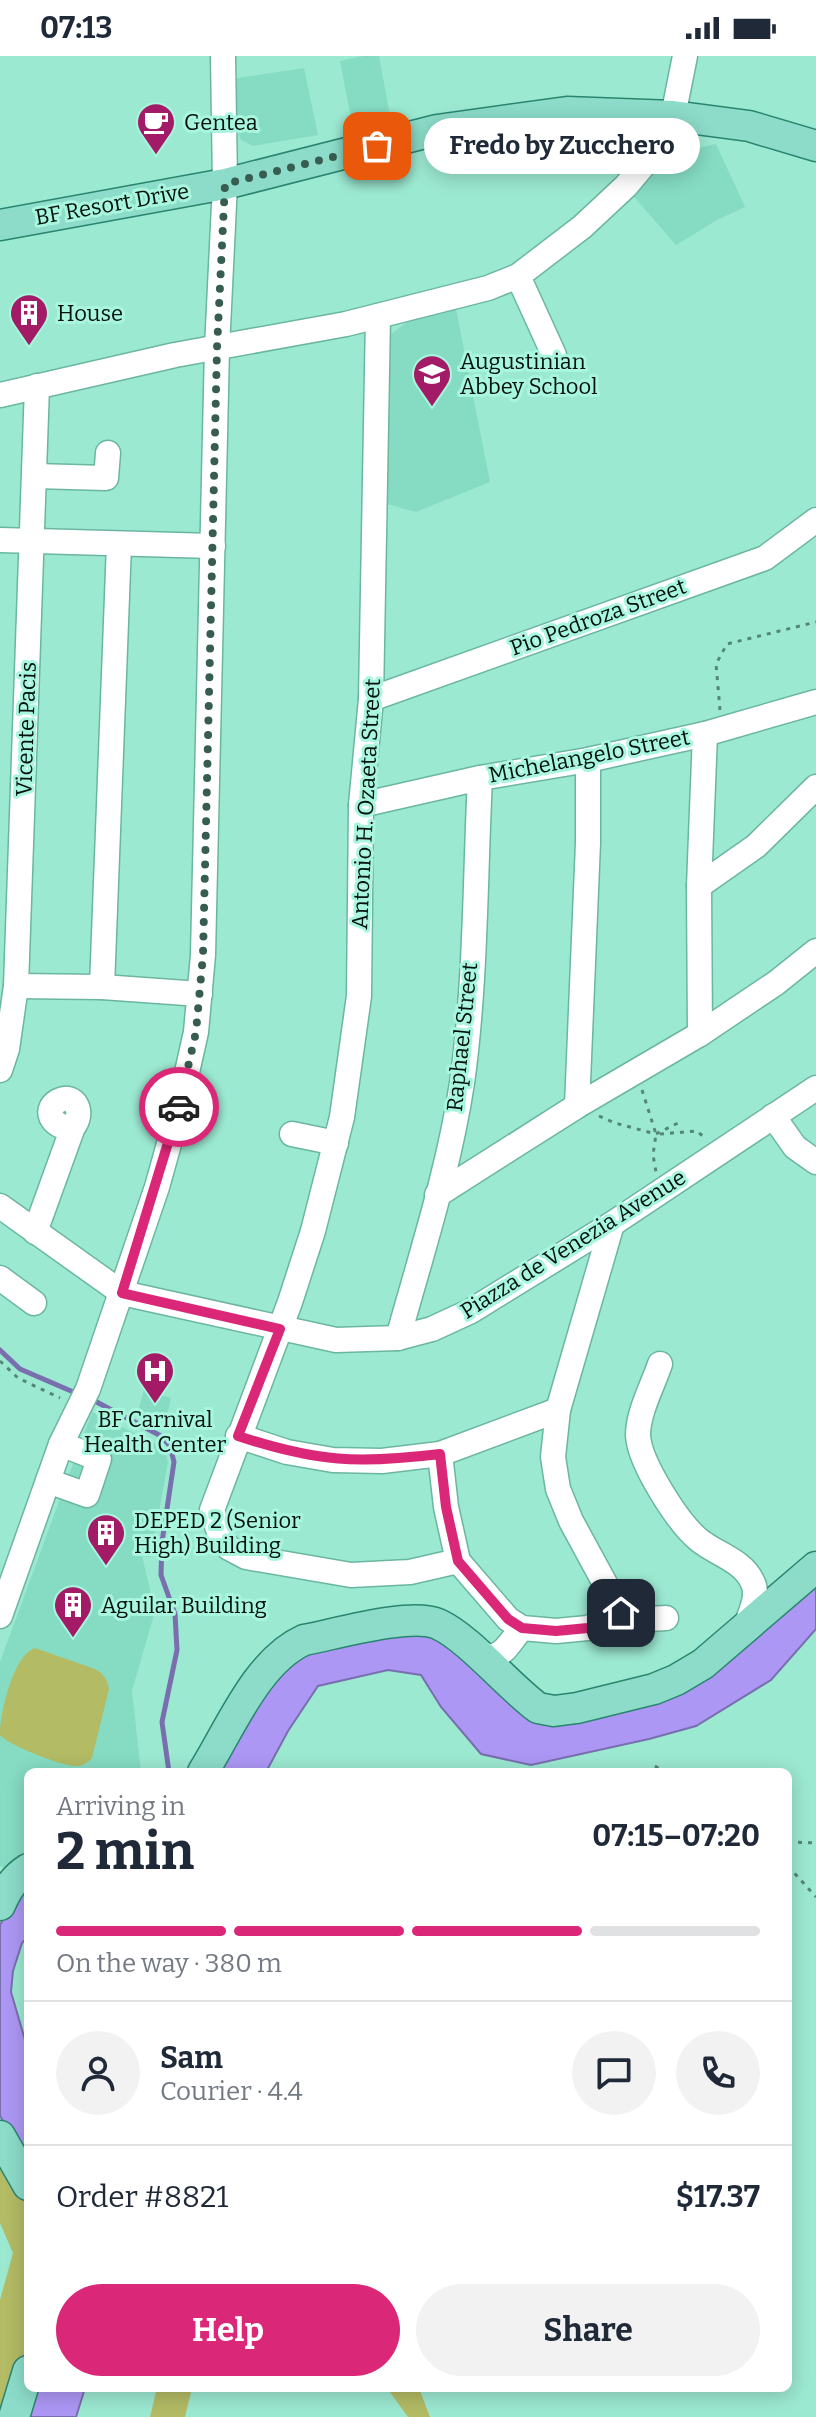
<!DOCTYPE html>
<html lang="en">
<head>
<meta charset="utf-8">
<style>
	:root { --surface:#fff; --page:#f2f2f3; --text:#1f2937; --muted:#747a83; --line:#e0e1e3; --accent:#db2777 }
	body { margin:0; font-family:Bitter,serif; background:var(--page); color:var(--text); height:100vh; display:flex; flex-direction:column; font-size:30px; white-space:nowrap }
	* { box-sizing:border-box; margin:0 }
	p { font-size:26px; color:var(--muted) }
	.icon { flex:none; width:44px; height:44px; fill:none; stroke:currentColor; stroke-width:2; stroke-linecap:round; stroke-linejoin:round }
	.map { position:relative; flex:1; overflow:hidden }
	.details { position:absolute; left:24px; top:1712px; width:768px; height:624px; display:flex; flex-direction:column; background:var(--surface); border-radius:12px; box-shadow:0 4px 20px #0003 }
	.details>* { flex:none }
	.pin { position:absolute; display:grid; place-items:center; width:68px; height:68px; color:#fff; margin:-34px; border-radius:16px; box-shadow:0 4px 12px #0006 }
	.courier { position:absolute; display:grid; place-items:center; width:80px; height:80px; margin:-40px; border:6px solid #db2777; border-radius:50%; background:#fff; color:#222; box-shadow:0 2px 10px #0007 }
	.bubble { position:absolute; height:56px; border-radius:28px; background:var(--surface); box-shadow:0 4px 20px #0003; font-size:26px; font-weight:700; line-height:56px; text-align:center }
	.head em { font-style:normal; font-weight:700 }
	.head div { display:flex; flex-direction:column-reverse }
	.head { display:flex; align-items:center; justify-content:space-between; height:136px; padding:0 32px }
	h1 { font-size:52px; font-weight:700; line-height:60px }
	.bar { display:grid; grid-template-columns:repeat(4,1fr); gap:12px 8px; align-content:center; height:96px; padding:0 32px }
	.bar i { height:10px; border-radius:6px; background:var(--line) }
	.bar .selected { background:var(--accent) }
	.bar p { grid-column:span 4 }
	.line { display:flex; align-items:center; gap:20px; padding:0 32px; border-top:2px solid var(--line) }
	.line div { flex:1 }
	.round { display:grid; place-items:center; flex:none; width:84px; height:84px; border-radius:42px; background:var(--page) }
	.cta { display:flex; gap:16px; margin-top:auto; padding:16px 32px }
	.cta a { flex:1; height:92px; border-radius:48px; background:var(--accent); color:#fff; font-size:32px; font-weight:700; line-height:92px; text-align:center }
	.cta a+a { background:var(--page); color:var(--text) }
	.status { display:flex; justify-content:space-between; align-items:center; height:56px; padding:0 40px; background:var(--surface); direction:ltr }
	.status svg { height:22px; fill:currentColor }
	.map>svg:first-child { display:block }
</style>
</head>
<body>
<div class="status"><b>07:13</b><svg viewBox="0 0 49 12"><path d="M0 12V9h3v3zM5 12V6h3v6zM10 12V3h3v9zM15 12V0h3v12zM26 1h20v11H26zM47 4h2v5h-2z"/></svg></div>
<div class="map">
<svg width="816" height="2361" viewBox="0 0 816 2361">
	<rect width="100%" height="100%" fill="#9ce9d2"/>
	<g fill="#86dcc3">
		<path d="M363,0H379L391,65L353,73L340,5Z"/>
		<path d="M304,12L318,79L253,90L241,84L236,72L237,22Z"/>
		<path d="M716,88L745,151L717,164L676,189L629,135L673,98Z"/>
		<path d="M456,253L490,426L416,456L384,447L391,278L417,259Z"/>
		<path d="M144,1334L171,1342L166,1363L138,1355Z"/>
		<path d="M92,1356L156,1388L165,1396L168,1406L151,1501L142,1500L155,1555L132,1635L141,1716H28V1808L14,1817L0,1810V1606Z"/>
	</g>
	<g fill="#b3bb65">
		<path d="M35,1592L95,1613C104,1618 107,1623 109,1633L92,1702C87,1707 82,1711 74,1710C60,1709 8,1689 0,1679C0,1658 13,1599 35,1592Z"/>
		<path d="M0,2099L28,2153V2292L23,2318L0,2361V2244L13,2197L0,2167Z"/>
		<path d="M157,2332H192L185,2361H150Z"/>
		<path d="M387,2332H419L430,2361H408Z"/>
	</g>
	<g fill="#ad97f5" stroke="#796faf" stroke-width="2">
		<path d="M816,1521V1573L771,1624L696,1670L649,1683L531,1709L481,1698L441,1651L421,1619L388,1614L318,1630L288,1675L266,1716H215L249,1655L299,1593L440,1570L533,1659L654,1643Z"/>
		<path d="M28,1817V1881L22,1887L13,1915L11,1936L28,1994V2103L0,2060V1869Z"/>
		<path d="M35,2332H85L76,2361H25Z"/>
	</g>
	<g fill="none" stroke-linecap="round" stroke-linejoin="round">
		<g stroke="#796faf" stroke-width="5">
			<path d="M0,1294L20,1313L78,1338"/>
			<path d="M91,1343L161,1380L170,1390L174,1406L162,1486L161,1519L175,1558L177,1594L162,1666L169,1716"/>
		</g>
		<defs>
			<g id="minor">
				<path d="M518,220L554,299"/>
				<path d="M378,260L371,643L361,749L359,940L342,1061L313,1175L290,1246L212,1454L221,1483L229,1492L246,1501L351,1519L410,1516L458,1505"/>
				<path d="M0,339L175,299L346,268L488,232L518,220L582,171L626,130L656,94L673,60L685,0"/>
				<path d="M35,420L106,422L108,397"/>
				<path d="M0,484L213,490"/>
				<path d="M371,643L765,502L816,464"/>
				<path d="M361,749L480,722L588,704L705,678L816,646"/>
				<path d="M699,830L756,790L816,731"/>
				<path d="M16,930L102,931L200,938"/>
				<path d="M102,931L119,488"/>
				<path d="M700,978L699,830L705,678"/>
				<path d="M0,1014L7,993L16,930L37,330"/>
				<path d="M577,1050L588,787V704"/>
				<path d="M773,1060L795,1091L816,1106"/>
				<path d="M292,1078L336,1087"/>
				<path d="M437,1139L577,1050L700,978L776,927L816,895"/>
				<path d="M0,1150L122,1237L336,1284L398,1282L432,1273L471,1255L612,1168L816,1032"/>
				<path d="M612,1168L558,1354L553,1401L558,1433L571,1465L621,1557"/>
				<path d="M35,1176L73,1071C85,1057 75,1036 58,1045C41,1055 55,1074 73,1071"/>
				<path d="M0,1222L34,1247"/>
				<path d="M398,1282C421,1199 449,1113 462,1027C476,927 475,823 480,722"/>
				<path d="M660,1308C653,1329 638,1356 638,1379C639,1406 678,1467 699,1484C716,1498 742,1504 752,1525C760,1539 750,1558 745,1572"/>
				<path d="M238,1380L287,1396L333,1404L382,1405L440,1398L558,1354"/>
				<path d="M440,1398L446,1451L458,1505L508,1563L522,1572L556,1575L588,1572L621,1557"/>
				<path d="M48,1425L87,1439L99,1403L61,1388"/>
				<path d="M621,1557L649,1563L666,1562"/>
				<path d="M0,1560L61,1388L88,1333L157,1131L179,1052L196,976L203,899L217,292L225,128L223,0"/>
				<path d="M472,1594C501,1609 504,1593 522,1572"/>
			</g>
			<g id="major">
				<path d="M0,169L225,128L437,74L567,56L673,60L749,70L816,90"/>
				<path d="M203,1716C230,1673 257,1605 304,1584C336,1578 411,1556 438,1568C469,1582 508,1630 538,1652L554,1655L577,1652L654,1633L676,1624L703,1608L816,1511"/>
				<path d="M0,1849C7,1833 14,1822 28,1813"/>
				<path d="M0,2080L28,2129"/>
				<path d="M14,2361L28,2315"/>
			</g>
		</defs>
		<use href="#minor" stroke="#6bb6a0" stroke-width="27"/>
		<use href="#major" stroke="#2a856f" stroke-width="33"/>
		<g stroke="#548677" stroke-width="3" stroke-dasharray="4 6" stroke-linecap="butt">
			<path d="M720,654L716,608L727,588L816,566"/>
			<path d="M642,1034L656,1078L653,1099L656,1116"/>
			<path d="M599,1060L615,1067L656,1078L680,1066"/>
			<path d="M660,1078L697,1075L705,1082"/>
			<path d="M0,1305L18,1322L60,1342"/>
			<path d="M655,1710L664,1716"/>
			<path d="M788,1786L816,1787"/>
			<path d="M788,1810L816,1841"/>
		</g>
		<use href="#minor" stroke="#fff" stroke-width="24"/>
		<use href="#major" stroke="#8cdcc9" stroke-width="30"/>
	</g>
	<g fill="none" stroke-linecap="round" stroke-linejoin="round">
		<path stroke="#375d51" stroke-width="8" stroke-dasharray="0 14.4" d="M179,1051L196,976L203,899L217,292L225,128L377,90"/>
		<path stroke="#db2777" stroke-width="10" d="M179,1051L122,1237L280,1273L238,1380C317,1406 358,1408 440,1398L446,1451L458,1505L508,1563L522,1572L556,1575L588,1572L621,1557"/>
	</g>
	<defs>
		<symbol id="cafe-pin" viewBox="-11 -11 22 30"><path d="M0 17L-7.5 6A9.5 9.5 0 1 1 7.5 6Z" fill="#a31b66" stroke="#a9f6df"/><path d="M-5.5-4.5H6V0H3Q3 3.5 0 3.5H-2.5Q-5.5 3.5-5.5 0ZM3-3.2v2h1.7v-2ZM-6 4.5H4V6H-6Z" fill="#fff"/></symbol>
		<symbol id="building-pin" viewBox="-11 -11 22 30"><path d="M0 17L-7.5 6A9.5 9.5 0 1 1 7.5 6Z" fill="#a31b66" stroke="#a9f6df"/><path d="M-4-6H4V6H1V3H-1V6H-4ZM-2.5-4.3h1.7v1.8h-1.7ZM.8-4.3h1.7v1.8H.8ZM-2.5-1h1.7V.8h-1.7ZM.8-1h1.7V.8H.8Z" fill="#fff"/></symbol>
		<symbol id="school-pin" viewBox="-11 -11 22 30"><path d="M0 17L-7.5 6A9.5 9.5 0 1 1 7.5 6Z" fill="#a31b66" stroke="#a9f6df"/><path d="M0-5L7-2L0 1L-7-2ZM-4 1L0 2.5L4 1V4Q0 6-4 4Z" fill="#fff"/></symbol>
		<symbol id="hospital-pin" viewBox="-11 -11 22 30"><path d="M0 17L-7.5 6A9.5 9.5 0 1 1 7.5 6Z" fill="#a31b66" stroke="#a9f6df"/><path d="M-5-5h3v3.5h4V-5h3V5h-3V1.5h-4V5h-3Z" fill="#fff"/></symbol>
	</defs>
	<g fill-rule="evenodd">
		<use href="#cafe-pin" x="134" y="44" width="44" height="60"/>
		<use href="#building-pin" x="7" y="235" width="44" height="60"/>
		<use href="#school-pin" x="410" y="296" width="44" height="60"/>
		<use href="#hospital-pin" x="133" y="1293" width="44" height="60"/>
		<use href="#building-pin" x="84" y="1455" width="44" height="60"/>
		<use href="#building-pin" x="51" y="1527" width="44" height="60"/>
	</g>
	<g text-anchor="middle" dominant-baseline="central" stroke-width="6" stroke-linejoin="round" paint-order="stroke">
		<g font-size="22" fill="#00110b" stroke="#a9f6df" text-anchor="start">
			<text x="184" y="66">Gentea</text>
			<text x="57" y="257">House</text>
			<text x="460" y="305">Augustinian<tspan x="460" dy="25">Abbey School</tspan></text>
			<text x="155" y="1363" text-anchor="middle">BF Carnival<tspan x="155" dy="25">Health Center</tspan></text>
			<text x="134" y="1464">DEPED 2 (Senior<tspan x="134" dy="25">High) Building</tspan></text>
			<text x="101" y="1549">Aguilar Building</text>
		</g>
		<g font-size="22" fill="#00110b" stroke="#a9f6df">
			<text transform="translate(112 148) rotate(-10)">BF Resort Drive</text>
			<text transform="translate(598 561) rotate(-20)">Pio Pedroza Street</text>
			<text transform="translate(26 673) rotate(-88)">Vicente Pacis</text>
			<text transform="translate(589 700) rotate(-11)">Michelangelo Street</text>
			<text transform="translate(366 748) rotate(-87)">Antonio H. Ozaeta Street</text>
			<text transform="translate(462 981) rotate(-84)">Raphael Street</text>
			<text transform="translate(573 1188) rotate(-32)">Piazza de Venezia Avenue</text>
		</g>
	</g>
</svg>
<div class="pin" style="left:377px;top:90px;background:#ea580c"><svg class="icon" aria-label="bag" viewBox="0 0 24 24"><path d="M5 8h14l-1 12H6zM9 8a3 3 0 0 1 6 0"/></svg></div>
<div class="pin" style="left:621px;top:1557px;background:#1f2937"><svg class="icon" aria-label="home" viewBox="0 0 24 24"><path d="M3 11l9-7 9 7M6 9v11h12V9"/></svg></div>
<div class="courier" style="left:179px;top:1051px"><svg class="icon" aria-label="car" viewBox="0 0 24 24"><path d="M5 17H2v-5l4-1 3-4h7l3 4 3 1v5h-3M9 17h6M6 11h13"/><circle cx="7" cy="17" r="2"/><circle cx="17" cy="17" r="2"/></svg></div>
<div class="bubble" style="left:424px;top:62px;width:276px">Fredo by Zucchero</div>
<section class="details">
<div class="head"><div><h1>2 min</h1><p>Arriving in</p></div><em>07:15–07:20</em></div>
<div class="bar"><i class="selected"></i><i class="selected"></i><i class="selected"></i><i></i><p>On the way · 380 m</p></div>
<div class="line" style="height:144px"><a class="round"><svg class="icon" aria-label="person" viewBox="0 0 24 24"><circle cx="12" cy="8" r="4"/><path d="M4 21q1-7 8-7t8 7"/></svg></a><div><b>Sam</b><p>Courier · 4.4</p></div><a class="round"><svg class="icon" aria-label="chat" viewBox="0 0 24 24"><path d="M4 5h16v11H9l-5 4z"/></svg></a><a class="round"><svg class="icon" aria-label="phone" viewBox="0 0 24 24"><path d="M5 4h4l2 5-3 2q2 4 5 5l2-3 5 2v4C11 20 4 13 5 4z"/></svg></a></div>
<div class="line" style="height:104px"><div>Order #8821</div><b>$17.37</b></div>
<div class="cta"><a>Help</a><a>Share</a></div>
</section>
</div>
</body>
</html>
